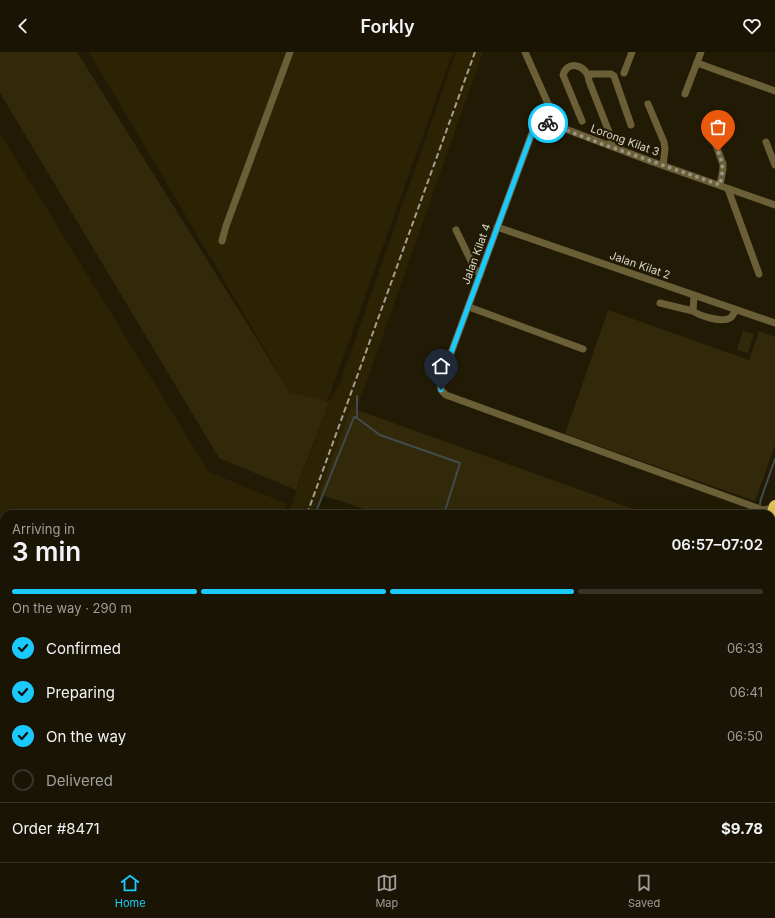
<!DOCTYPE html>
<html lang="en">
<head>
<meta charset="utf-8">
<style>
	:root { --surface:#191404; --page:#262113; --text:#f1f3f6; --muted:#9f9e9a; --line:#373326; --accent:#1bcafc }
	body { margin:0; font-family:Inter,sans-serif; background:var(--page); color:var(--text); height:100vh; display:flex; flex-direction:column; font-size:15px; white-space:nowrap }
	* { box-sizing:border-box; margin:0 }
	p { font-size:13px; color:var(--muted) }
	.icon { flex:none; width:22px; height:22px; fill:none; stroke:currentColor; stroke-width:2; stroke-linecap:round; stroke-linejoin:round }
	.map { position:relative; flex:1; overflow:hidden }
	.details { position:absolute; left:0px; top:458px; width:775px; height:352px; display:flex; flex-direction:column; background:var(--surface); border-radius:12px 12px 0 0; box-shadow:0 4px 16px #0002,0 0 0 1px var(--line) }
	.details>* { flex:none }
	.pin { position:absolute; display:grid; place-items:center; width:34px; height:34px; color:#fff; margin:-41px -17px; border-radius:50% 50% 50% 0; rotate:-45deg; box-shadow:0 0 4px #0007 }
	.pin .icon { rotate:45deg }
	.courier { position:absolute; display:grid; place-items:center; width:40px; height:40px; margin:-20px; border:3px solid #1bcafc; border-radius:50%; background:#fff; color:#222; box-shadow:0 1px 5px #0007 }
	.head em { font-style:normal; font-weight:600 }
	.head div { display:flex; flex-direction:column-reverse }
	.head { display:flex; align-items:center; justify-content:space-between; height:68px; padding:0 12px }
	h1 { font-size:26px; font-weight:600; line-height:30px }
	.bar { display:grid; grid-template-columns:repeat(4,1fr); gap:6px 4px; align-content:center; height:48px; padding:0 12px }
	.bar i { height:5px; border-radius:3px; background:var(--line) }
	.bar .active { background:var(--accent) }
	.bar p { grid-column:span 4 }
	.line { display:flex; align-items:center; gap:10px; padding:0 12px; border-top:1px solid var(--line) }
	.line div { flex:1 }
	ol { padding:0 12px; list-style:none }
	li { display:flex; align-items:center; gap:12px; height:44px }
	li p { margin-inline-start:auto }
	li .icon { padding:4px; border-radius:50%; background:var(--accent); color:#111; stroke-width:4 }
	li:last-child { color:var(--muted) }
	li i { width:22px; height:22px; border:2px solid var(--line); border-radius:50% }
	header { display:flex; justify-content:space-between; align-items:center; height:52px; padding:0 12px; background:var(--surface); font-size:18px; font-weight:600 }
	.dock { display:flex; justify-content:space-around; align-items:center; height:56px; border-top:1px solid var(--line); background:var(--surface); font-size:11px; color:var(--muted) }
	.dock a { display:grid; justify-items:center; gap:2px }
	.dock .active { color:var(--accent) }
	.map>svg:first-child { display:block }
</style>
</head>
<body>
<header><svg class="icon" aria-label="back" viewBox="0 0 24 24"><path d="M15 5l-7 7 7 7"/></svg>Forkly<svg class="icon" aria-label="heart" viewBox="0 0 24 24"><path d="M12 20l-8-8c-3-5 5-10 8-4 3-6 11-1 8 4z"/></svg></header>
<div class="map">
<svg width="775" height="810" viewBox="0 0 775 810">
	<rect width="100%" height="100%" fill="#211a05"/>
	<g fill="#2c2305">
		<path d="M89,0H453L327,350L290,340Z"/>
		<path d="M456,0H483L354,365L316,462H288L329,350L340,331Z"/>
		<path d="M0,81L209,420L287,452L283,462H4V806H152L150,810H0Z"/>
		<path d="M167,806H189L188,810H166Z"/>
		<path d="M366,806H404L414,810H364Z"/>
	</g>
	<g fill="#32290b">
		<path d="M0,0H77L290,340L329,350L296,438L219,406L0,41Z"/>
		<path d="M608,258L749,308L759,279L775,285V393L755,449L565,382Z"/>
		<path d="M743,279L754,282L748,301L737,298Z"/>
		<path d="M351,356L374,364L647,462H379L319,442Z"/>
		<path d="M771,636L775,638V810H693L695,806H771Z"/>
		<path d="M424,806H485L484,810H436Z"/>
	</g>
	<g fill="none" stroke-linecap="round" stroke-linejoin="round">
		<g stroke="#424b4c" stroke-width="2">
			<path d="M357,344V366L380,383L460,411L444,462"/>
			<path d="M315,462L354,365L357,366"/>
			<path d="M598,462L600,458"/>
			<path d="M758,462L761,447L775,407"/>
			<path d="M771,625L775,626"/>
			<path d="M0,710L4,711"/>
			<path d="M66,806L69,810"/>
		</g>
		<g stroke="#6b5f38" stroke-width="7">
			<path d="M525,0L558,74"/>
			<path d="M697,11L775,39"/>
			<path d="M624,21L632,0"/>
			<path d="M589,24L591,22H611L614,24L631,73"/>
			<path d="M685,42L701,0"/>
			<path d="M648,52L664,90L665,97L663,113"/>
			<path d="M582,69L563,23C567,7 588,13 589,29L609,80L612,94"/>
			<path d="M708,72L723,112V117L720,133"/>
			<path d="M766,90L775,113"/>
			<path d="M728,137L759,222"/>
			<path d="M497,175L775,271"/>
			<path d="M456,178L475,217L480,223"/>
			<path d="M222,189L226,174L290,0"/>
			<path d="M694,244L693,259C700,264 722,271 730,266C733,264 734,260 736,258"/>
			<path d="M660,251L693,259"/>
			<path d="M469,255L583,297"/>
			<path d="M774,456L763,458L446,343L441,338L440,331L532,81L536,74L547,70L650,109L775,153"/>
			<path d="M524,806L535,810"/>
			<path d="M561,806L572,810"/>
			<path d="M627,806L639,810"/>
			<path d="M260,810L261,806"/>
			<path d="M360,810L361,806"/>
			<path d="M491,810L492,806"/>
			<path d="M507,810L513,806H516"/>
		</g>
		<g stroke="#dfbf56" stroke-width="12">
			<path d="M771,466L775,454"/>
			<path d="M771,513L775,500"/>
			<path d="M648,810L649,806"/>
			<path d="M666,810L667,806"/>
		</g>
		<g stroke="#a39e8f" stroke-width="2" stroke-dasharray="6 3" stroke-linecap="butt">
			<path d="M307,462L475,0"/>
			<path d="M181,810L183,806"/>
		</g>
	</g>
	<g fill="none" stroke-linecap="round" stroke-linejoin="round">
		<path stroke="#999484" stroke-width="4" stroke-dasharray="0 7.2" d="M548,71L602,92L720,133C723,117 724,114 718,99"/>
		<path stroke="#1bcafc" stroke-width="5" d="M441,338L440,331L532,81L536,74L548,71"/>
	</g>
	<g text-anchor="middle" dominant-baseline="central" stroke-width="4" stroke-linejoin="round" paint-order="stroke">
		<g font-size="11" fill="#dad6c9" stroke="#211a05">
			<text transform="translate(625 88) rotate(20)">Lorong Kilat 3</text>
			<text transform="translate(476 202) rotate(-70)">Jalan Kilat 4</text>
			<text transform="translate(640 213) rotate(19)">Jalan Kilat 2</text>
		</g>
	</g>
</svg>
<div class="pin" style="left:718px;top:99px;background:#ea580c"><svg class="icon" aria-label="bag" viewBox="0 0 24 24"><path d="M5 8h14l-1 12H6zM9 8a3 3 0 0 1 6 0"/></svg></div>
<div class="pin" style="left:441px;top:338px;background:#1f2937"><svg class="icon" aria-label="home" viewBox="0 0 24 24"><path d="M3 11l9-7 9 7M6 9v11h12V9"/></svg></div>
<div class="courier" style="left:548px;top:71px"><svg class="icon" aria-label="bike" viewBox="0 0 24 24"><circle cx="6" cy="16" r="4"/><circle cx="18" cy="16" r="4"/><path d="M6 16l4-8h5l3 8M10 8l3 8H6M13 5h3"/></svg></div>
<section class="details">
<div class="head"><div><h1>3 min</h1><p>Arriving in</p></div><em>06:57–07:02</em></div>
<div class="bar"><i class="active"></i><i class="active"></i><i class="active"></i><i></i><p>On the way · 290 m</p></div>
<ol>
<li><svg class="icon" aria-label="check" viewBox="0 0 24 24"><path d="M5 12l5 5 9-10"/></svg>Confirmed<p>06:33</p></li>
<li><svg class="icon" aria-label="check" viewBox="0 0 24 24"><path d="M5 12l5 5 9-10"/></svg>Preparing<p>06:41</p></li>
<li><svg class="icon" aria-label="check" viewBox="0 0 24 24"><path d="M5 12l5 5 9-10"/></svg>On the way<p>06:50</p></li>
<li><i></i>Delivered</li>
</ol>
<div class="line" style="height:52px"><div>Order #8471</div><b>$9.78</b></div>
</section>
</div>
<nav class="dock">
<a class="active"><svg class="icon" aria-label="home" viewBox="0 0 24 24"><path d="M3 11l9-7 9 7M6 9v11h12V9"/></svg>Home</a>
<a><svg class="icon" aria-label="map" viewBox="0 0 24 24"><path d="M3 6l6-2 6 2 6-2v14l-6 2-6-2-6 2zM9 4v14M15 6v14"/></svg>Map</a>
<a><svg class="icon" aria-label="saved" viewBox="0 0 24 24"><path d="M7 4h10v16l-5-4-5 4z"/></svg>Saved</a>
</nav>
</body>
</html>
